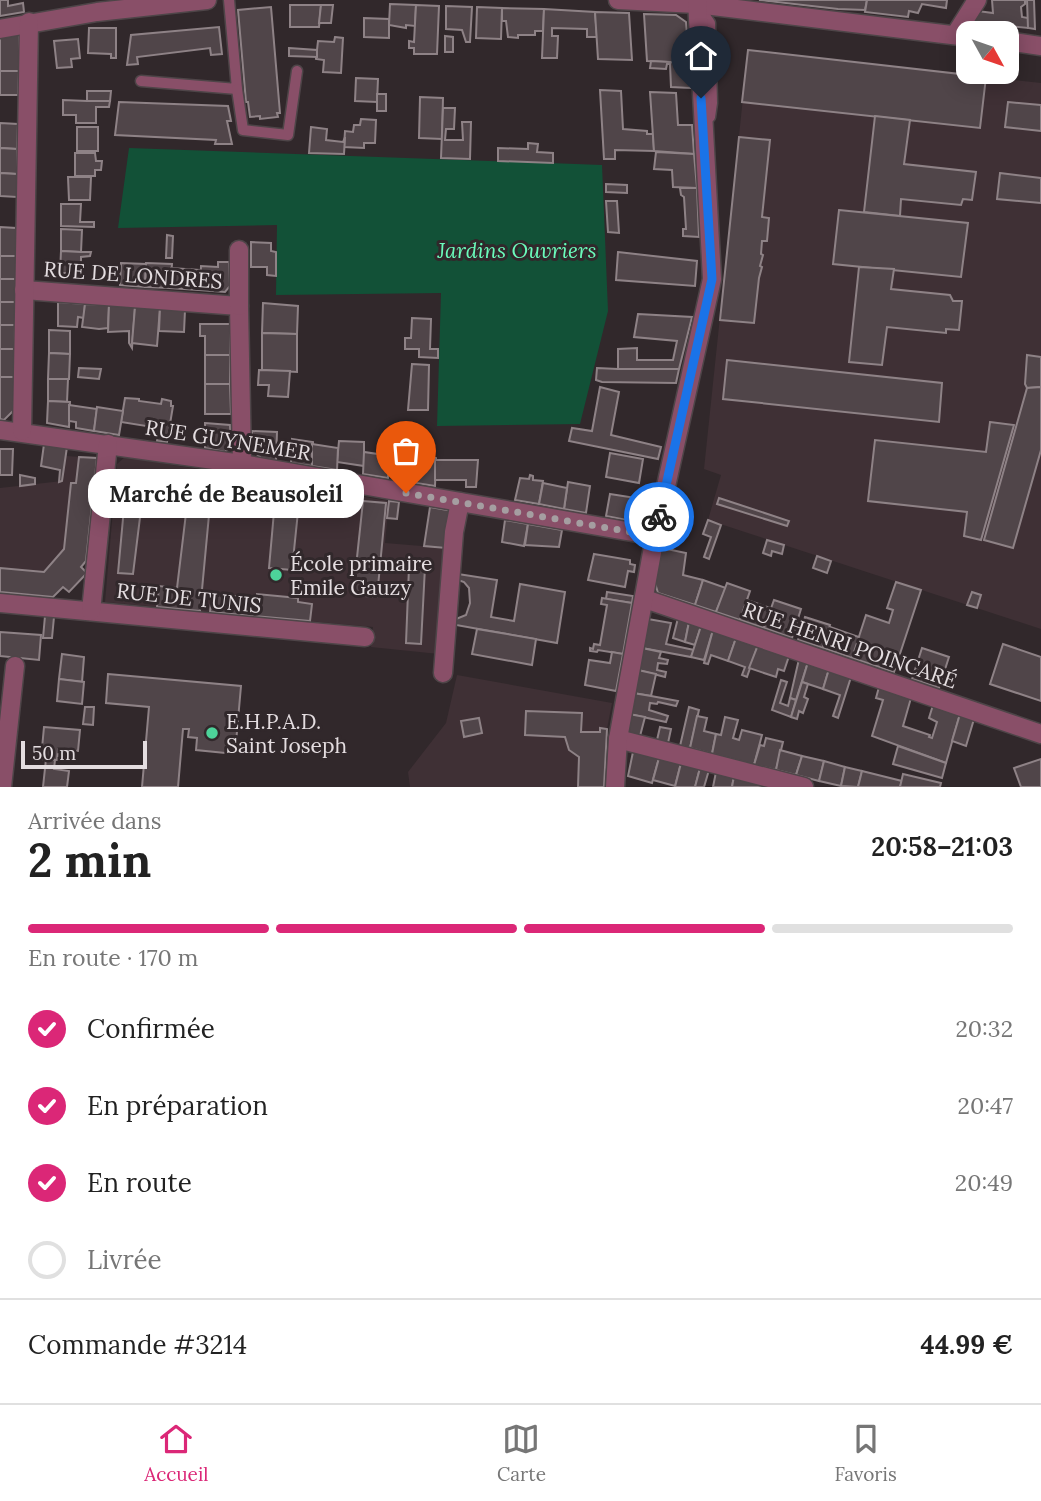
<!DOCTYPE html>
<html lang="fr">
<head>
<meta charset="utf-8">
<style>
	:root { --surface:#fff; --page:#f2f2f2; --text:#222; --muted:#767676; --line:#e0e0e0; --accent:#db2777 }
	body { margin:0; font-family:Lora,serif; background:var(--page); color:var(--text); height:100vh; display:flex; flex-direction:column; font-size:26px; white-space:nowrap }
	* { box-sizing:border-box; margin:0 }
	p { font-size:23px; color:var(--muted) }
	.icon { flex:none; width:38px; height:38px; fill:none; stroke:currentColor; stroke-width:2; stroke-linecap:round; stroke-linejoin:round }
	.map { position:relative; height:787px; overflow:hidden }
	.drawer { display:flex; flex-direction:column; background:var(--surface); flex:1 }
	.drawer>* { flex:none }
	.needle { width:46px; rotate:130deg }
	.tools { position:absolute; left:956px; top:21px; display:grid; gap:14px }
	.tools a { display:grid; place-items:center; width:63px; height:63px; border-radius:14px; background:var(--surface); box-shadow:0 4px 18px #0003; font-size:35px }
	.scale { position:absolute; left:21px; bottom:18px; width:126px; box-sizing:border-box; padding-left:7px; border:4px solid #e4dde0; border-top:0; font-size:19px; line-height:24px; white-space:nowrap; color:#e4dde0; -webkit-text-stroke:5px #31282b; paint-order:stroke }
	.pin { position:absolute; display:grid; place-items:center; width:60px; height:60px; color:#fff; margin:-72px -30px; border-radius:50% 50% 50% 0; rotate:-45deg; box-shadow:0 0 7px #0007 }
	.pin .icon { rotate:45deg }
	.courier { position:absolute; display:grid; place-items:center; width:70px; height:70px; margin:-35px; border:5px solid #1a73e8; border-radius:50%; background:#fff; color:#222; box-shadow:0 2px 9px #0007 }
	.bubble { position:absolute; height:49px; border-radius:21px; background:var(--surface); box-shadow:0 4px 18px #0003; font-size:23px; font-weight:700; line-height:49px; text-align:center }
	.head em { font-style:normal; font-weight:700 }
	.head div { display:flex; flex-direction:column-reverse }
	.head { display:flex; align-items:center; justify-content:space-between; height:119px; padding:0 28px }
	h1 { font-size:46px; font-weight:700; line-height:52px }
	.bar { display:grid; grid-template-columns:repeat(4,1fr); gap:10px 7px; align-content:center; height:84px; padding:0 28px }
	.bar i { height:9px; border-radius:5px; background:var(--line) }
	.bar .active { background:var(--accent) }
	.bar p { grid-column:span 4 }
	.line { display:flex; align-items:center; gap:18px; padding:0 28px; border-top:2px solid var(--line) }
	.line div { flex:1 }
	ol { padding:0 28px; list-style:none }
	li { display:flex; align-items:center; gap:21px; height:77px }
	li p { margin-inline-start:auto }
	li .icon { padding:7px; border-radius:50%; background:var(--accent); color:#fff; stroke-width:4 }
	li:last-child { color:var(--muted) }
	li i { width:38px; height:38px; border:4px solid var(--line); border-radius:50% }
	.tabs { display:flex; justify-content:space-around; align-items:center; height:98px; border-top:2px solid var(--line); background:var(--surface); font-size:19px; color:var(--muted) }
	.tabs a { display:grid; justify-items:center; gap:4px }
	.tabs .active { color:var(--accent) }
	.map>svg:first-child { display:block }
</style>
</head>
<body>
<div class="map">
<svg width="1041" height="787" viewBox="0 0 1041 787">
	<rect width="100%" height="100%" fill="#31282b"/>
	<g fill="#3f3035">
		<path d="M748,50L1041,83V387L1027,389L1041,388V629L708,520L721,475L704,469Z"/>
		<path d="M66,456L97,458L86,561L81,567L87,573L69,592L63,587L53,597L0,592V488L62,481Z"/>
		<path d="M125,457L389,501L385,543L446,548L439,654L371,647L373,627L105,602L117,464Z"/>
		<path d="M457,675L612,703L606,734L604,787H410L408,772L446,723Z"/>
	</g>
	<path fill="#125137" d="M129,148L602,165L608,311L580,424L437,426L441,293L276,295L277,225L118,228Z"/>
	<g fill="#504549" stroke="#8e8286" stroke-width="2">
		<path d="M0,0H8V6L23,3L24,12L0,16Z"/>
		<path d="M759,0H867L865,10L838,9Z"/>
		<path d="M867,0H947L946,8L922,4L918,13L909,11L908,17L865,12Z"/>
		<path d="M992,0H1025V4L1021,7L1022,17L1028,18V28L970,22L978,11L993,13Z"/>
		<path d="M1027,0H1034L1035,29L1028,28Z"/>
		<path d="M390,4L416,5L415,26L406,25V28L389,25Z"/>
		<path d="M290,5H321L319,27H290Z"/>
		<path d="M321,5H333L331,23H319Z"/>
		<path d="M416,5L439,6L437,54H414V48H409V41L414,42Z"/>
		<path d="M446,6L472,7L470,42H466L462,30L446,29Z"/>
		<path d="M271,7L280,113H277L278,117L260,119V116L250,117L248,102H246L238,10Z"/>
		<path d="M477,7L502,8L501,39L476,38Z"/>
		<path d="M502,8L544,9L543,31H535V35H518V38L508,37L506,21H502Z"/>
		<path d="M544,9L595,12L597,37H587V29L552,28V36H558L557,58H542Z"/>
		<path d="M595,12L629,13L632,60L598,59Z"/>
		<path d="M644,14L676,15L686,22L689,63L647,61Z"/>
		<path d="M364,18L389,19V38L364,37Z"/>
		<path d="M219,27L222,54L211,55L210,48L137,57L138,64L127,65L131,35Z"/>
		<path d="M89,28H116V58H111V54L88,53Z"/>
		<path d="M19,30V71H0V34Z"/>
		<path d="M445,36L453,37V52H445Z"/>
		<path d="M335,37L343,38L341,73L323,72L324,60L316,59L318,41L334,42Z"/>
		<path d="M78,39L80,58L71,59L72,67L57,68L54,41Z"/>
		<path d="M289,48L317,50V57L289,56Z"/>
		<path d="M748,50L986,77L980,128L742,102Z"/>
		<path d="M651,61L689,63L690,88L671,87L670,64H667L666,69L650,68Z"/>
		<path d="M0,71H19L18,95H0Z"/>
		<path d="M356,78L378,79L377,102L355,101Z"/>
		<path d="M600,90L621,91L623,129L647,131V134H653L654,151L615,150V159H604Z"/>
		<path d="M87,91H111L110,101H87Z"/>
		<path d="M650,92L676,93L678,125H692L694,154L654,151Z"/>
		<rect x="377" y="94" width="9" height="17"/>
		<path d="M420,97L443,98L442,139L419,138Z"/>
		<path d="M63,100L87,101H110L109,107H96V123H76V115H63Z"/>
		<path d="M119,102L228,106L231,121H227L232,144H215L216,140L115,135Z"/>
		<path d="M1008,102L1041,105V131L1005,127Z"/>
		<path d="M443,108H455L454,129H446L445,140H463L462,122H471L470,159L441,158Z"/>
		<path d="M875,116L910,120L904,164L976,172L972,200L963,199L961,205L901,199L900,216L864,212Z"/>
		<path d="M361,119L376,120L375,143H364V148L344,147L345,131L353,132L354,125H360Z"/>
		<path d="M0,123L18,124L17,149L0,148Z"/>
		<rect x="77" y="127" width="21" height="24"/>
		<path d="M311,127L327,129L326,140L343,142L345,137L344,154L309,153Z"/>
		<path d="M739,137L770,140L762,217L769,218L767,241H762L761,254L763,255L760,266L762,267L759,278L754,323L720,320Z"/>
		<path d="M528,143L538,144L537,152L553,153V163L498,161V148L528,149Z"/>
		<path d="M0,148L17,149V174L0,173Z"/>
		<path d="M656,152L694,154L697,188L673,187L672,170L654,169Z"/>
		<path d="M75,153H95L96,161H102L101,170H95V176H75Z"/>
		<path d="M0,173L17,174V197L0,196Z"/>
		<path d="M1000,173L1041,178V203L997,199Z"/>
		<path d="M68,177H91L90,200H69Z"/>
		<path d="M606,184L627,185V193L606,192Z"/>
		<path d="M680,188H697L699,237L683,236V229H686L684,197L681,195Z"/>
		<path d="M606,201H617L619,233L608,232Z"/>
		<path d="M61,204H81L80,222H94V227L61,226Z"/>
		<path d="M839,210L968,223L961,277L833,264Z"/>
		<path d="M0,227L16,228V256H0Z"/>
		<path d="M61,229L82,230L81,252L61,251Z"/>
		<path d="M167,235L173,236L172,258H166Z"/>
		<path d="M251,242L271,243V251L276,252V276L267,275V267H251Z"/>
		<path d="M61,251L81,252H91L90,256L81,257V273H60Z"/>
		<path d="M618,252L697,261L695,286L616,280Z"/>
		<rect x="0" y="256" width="16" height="23"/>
		<path d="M218,262H229L230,286L225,292L200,290L201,266L218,267Z"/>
		<path d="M121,263L146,264L145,287L120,285Z"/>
		<path d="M146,263L172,264L170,288L145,287Z"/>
		<path d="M859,267L894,269L891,289L950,295L953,301H962L959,330L946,329V333L887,327L882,365L849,362Z"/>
		<path d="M171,268L199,270L198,290L170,288Z"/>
		<path d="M0,279H16L15,302H0Z"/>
		<rect x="0" y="302" width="15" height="23"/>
		<path d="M58,302L85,304L84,318L78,317L77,327L58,326Z"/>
		<path d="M263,303L298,306L297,334L262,333Z"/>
		<path d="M85,304L109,305L108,328L99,329L82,327Z"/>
		<path d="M109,305L135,307L132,348L129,343V331L108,332Z"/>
		<path d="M135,307L160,308L157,346L132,343Z"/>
		<path d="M160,308L185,310L184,332L159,331Z"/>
		<path d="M638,314L692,317L679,369H618V349L637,348V360H673L677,341L634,337Z"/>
		<path d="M412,318L431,319L430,349H438V358L419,357V349H405V338H411Z"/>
		<path d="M200,324H230V355H205V336H200Z"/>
		<path d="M0,325H15L14,349H0Z"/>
		<path d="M49,330L70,331V354L49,353Z"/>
		<path d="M262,333L297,334V372L262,370Z"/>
		<rect x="0" y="349" width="14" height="28"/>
		<path d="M49,353L70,354L69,379H48Z"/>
		<rect x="205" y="355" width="25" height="29"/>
		<path d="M1027,355L1041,357V387L1027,388L1025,384Z"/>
		<path d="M727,360L942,383L939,422L723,399Z"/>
		<path d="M412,364L429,365L428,410H408Z"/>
		<path d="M79,368L101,369L99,379L78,377Z"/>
		<path d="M597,368L618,369H679L676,383L602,382L596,380Z"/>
		<path d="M259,370L290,371L288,397L268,396L269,385H258Z"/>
		<path d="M0,377H14V410L4,420L0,419Z"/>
		<path d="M48,379H68L67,402L48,401Z"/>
		<path d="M205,384H230L231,414H205Z"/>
		<path d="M600,387L619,392L611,435L661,447L658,459L569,441L572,428L592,431Z"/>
		<path d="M1041,387V450L1013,548L984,540L1027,388Z"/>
		<path d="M125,398L139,399V401L161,404L162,399L171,401V406H173L167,442L157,441L159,428L121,422Z"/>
		<path d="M48,401L70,402L69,427L47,423Z"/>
		<path d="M69,405L97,409L94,431L76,428V422L69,421Z"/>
		<path d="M97,407L123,411L119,435L94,431Z"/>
		<path d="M990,422L1014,425L981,540L964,536L967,512L868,501L875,440L986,452Z"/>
		<path d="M205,423L230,425L231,446L225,452L205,448Z"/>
		<path d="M252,431L277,432L276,461L261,458L252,450Z"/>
		<path d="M292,439L313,442L312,466L291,463Z"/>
		<path d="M339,441L364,442V466L337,462Z"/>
		<path d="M386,443L390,444L388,478L363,474L364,452L385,455Z"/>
		<path d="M44,444L67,447L62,481L59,482L60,470L41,466Z"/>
		<path d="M312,444L338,448L337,470L312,466Z"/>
		<path d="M0,449H13L12,475H0Z"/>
		<path d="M610,453L643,459L639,483L606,477Z"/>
		<path d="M411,454L436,458L435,486L410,482Z"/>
		<path d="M79,457L97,458L86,561L81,567L87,573L69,592L63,587L53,597L0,592V568L44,572L64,549L71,483H76Z"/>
		<path d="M435,460H478L476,487H466V480H435Z"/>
		<path d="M20,475L35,478V484L20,486Z"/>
		<path d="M127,475L145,477L133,574L118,573Z"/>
		<path d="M530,475L533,476V480L543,481L539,504L515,500L520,478L529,479Z"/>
		<path d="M190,480L212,483L200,611L157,607L159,586L177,588Z"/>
		<path d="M568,482L590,486L586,513L564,509Z"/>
		<path d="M543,483L567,488L564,509L539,504Z"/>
		<path d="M276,489L300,492L292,570L269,568Z"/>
		<path d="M610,494L636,498L632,521L606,516Z"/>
		<path d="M719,498L789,521L787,526L717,504Z"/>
		<path d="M363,501L386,503L377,597L353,595Z"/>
		<path d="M389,501L399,502L397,519L387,518Z"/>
		<path d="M430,507L453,511L446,548L424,546Z"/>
		<path d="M668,508L680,511L677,524L666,521Z"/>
		<path d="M505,520L528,524L524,546L502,542Z"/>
		<path d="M708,520L721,525L709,559L704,557L711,537L703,534Z"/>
		<path d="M528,524L562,530L559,547L525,545Z"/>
		<path d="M665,525L676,527L672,550L660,547Z"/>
		<path d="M767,540L784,545L782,554L772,551L771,556L763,553Z"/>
		<path d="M662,548L686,553L683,575L703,580L695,605L658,593L655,583Z"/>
		<path d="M594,554L630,560V564L635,565L634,572L628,571L625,587L588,580Z"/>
		<path d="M817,556L831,561L827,573L813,568Z"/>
		<path d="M409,567H425L421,644L406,643Z"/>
		<path d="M458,574L497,580L491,617L514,621L520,584L565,592L557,643L456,625V619L466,615L470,603L469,588L464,582L458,580Z"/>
		<path d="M703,580L726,588L716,612L695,605Z"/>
		<path d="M896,582L921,590L894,672L852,658L866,615L889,623L893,610L887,608Z"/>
		<path d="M727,583L750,591L740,620L716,612Z"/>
		<path d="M607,592L633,596L632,603L606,599Z"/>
		<path d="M972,592L981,595L977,608L967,605Z"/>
		<path d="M212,594L257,598V594L298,598V602L312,604L310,621L210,612Z"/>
		<path d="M602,598L632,603L623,654L598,650L597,652L590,651V648L593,649L594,644L600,645L607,605L601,604Z"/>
		<path d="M747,600L770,608L764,628L740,620Z"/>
		<path d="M774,600L801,609L792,638L764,628Z"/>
		<path d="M45,616L54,617L52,638H43Z"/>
		<path d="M805,617L830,625L823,648L798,640Z"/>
		<path d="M678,618L689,622L685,642L673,638Z"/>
		<path d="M648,619L671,623L666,644L694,650L691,657L642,648Z"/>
		<path d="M689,622L701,626L695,645L685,642Z"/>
		<path d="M701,626L713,630L704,660L691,657Z"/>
		<path d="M830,627L859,637L852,658L823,648Z"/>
		<path d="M477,629L536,639L532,665L472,654Z"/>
		<path d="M713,630L736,638L728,661L711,655L708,664L704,663Z"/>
		<path d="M0,632L41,635L39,660L0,656Z"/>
		<path d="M736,638L758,645L747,677L742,675L745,667L728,661Z"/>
		<path d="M1003,644L1041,657V701L990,684Z"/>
		<path d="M758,645L789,656L784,671L778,669L776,677L749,668Z"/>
		<path d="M642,648L661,652L659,658L668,660L667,664L658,663L657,670L666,672L665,677L638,670Z"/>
		<path d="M922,648L949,657L939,688L912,679Z"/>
		<path d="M612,652L623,654L616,691L585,685L589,660L610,663Z"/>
		<path d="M62,654L84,657L82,682L59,679Z"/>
		<path d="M799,659L808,662L796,700L790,698Z"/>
		<path d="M808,662L829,669L823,689L802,682Z"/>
		<path d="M829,669L851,677L838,718L833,716L840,695L823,689Z"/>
		<path d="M638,670L656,674L651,696L633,693Z"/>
		<path d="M108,674L241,686L235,754L196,750L197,738L188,737L189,729H183L178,787H142L149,707L106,703Z"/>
		<path d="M59,679L84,682L82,704L57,701Z"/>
		<path d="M781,680L787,682L780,703L788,706L790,698L796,700L791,717L772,710Z"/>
		<path d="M802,682L808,684L804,697L808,699L803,713L799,711L797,719L791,717Z"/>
		<path d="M879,687L911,698L903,726L930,735L929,737L932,738L937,722L929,718L933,705L960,714L946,763L872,736L883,700L876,698Z"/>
		<path d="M633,693L651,696L678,701L676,706L658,702L657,704L650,703L649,710L668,716L666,722L629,714Z"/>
		<path d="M85,707H94L93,725L83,724Z"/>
		<path d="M689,707L699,710L690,748L680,746Z"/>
		<path d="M526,711L582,713L581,732H600V728L607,729L604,787H578L579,757L569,750L565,737L525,735Z"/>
		<path d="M629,714L645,717L640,736L626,733Z"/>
		<path d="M960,714L974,719L966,746L952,741Z"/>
		<path d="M697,716L707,718L704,731L716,734L712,754L690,748Z"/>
		<path d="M725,717L738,720L733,738L739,740L742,730L762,735L754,765L712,754L716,734L721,735Z"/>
		<path d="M479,718L482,733L464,737L461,721Z"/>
		<path d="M44,727L80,730L78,751L58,749L57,760L41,759Z"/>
		<path d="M660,727L671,729L668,743L657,740Z"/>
		<path d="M766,738L783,742L776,770L754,765L760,745L764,746Z"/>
		<path d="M898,746L946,763L942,778L893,764Z"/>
		<path d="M780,750L802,756L796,775L776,770Z"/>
		<path d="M633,752L659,758L652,783L628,776Z"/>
		<path d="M802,756L824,761L819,781L796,775Z"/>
		<path d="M659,758L681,763L675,786L653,780Z"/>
		<path d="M46,759L55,760L54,769L69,771L67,787H43Z"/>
		<path d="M1041,759V787H1021L1014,768Z"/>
		<path d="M824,761L845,767L841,786L819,781Z"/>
		<path d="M681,763L700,768L695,787H675Z"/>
		<path d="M845,767L862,771L858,787L841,786Z"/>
		<path d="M700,768L709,770L704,787H695Z"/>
		<path d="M862,771L902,781L900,787H858Z"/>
		<path d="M716,772L734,776L732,787H713Z"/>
		<path d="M903,774L941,783L940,787H900Z"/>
		<path d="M734,776L764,785V787H732Z"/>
	</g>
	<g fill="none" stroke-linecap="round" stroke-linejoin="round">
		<defs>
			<g id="service">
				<path d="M699,7L710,23L712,103L710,117"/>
				<path d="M141,81L237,89L229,0"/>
				<path d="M237,89L243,130L288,135L297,71"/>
			</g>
			<g id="minor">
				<path d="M618,0L696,4L968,37"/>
				<path d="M0,29L97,12L207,0"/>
				<path d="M955,35L977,0"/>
				<path d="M1006,41L1041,46"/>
				<path d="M24,290L239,306L242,464"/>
				<path d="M239,306V250"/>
				<path d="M0,430L242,464L655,536"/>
				<path d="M22,431L29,22"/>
				<path d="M645,599L1041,734"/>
				<path d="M0,603L365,637"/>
				<path d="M91,611L108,444"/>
				<path d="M443,673L454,532L460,502"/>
				<path d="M618,739L804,787"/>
				<path d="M2,787L15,666"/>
				<path d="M615,787L618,739L655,536L712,279L697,0"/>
			</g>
		</defs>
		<use href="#service" stroke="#4e4548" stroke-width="13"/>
		<use href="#minor" stroke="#4e4548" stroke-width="21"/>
		<use href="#service" stroke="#894f68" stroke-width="10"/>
		<use href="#minor" stroke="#894f68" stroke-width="18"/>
	</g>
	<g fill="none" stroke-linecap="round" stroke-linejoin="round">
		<path stroke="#a59ea1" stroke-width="7" stroke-dasharray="0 12.6" d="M406,493L654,536L659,517"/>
		<path stroke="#1a73e8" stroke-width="9" d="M659,517L712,279L701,98"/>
	</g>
	<g fill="#4dd39a" stroke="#31282b" stroke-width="2.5">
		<circle cx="276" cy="575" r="7"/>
		<circle cx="212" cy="733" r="7"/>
	</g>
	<g text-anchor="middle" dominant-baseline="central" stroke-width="6" stroke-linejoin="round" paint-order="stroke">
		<g font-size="21" font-style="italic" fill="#6afbbb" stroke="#31282b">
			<text x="517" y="250">Jardins Ouvriers</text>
		</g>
		<g font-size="21" fill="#e4dde0" stroke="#31282b">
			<text transform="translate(133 275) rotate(4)">RUE DE LONDRES</text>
			<text transform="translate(228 440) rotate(9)">RUE GUYNEMER</text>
			<text transform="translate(189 598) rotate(6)">RUE DE TUNIS</text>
			<text transform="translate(850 645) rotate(19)">RUE HENRI POINCARÉ</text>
		</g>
		<g font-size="21" fill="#e4dde0" stroke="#31282b" text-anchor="start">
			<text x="290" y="563">École primaire<tspan x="290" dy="24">Emile Gauzy</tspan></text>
			<text x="226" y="721">E.H.P.A.D.<tspan x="226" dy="24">Saint Joseph</tspan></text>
		</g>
	</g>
</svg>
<div class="tools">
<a><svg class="needle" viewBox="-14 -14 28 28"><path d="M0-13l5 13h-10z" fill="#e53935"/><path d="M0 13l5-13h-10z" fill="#767676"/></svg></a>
</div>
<div class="scale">50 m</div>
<div class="pin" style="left:406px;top:493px;background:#ea580c"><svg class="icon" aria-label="bag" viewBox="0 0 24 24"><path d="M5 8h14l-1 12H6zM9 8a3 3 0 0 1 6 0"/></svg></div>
<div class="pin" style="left:701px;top:98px;background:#1f2937"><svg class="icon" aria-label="home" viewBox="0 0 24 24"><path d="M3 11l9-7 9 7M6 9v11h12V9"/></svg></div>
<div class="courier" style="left:659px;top:517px"><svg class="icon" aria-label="bike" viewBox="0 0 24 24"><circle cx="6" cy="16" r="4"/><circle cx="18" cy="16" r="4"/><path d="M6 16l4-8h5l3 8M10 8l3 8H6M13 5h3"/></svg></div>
<div class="bubble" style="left:88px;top:469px;width:276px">Marché de Beausoleil</div>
</div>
<section class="drawer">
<div class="head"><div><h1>2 min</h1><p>Arrivée dans</p></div><em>20:58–21:03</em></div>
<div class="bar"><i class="active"></i><i class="active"></i><i class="active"></i><i></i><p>En route · 170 m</p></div>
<ol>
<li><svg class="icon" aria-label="check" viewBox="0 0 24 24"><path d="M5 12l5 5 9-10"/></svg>Confirmée<p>20:32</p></li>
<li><svg class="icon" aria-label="check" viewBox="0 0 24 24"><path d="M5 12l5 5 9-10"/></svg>En préparation<p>20:47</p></li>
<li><svg class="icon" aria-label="check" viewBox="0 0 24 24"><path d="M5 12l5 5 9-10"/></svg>En route<p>20:49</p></li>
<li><i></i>Livrée</li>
</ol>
<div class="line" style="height:91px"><div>Commande #3214</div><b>44.99 €</b></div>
</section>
<nav class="tabs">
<a class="active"><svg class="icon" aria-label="home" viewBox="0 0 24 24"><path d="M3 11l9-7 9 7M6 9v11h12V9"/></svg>Accueil</a>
<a><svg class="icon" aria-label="map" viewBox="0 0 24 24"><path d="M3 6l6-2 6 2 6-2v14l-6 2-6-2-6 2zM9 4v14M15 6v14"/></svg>Carte</a>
<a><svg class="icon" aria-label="saved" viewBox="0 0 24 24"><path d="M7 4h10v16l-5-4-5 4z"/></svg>Favoris</a>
</nav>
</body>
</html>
